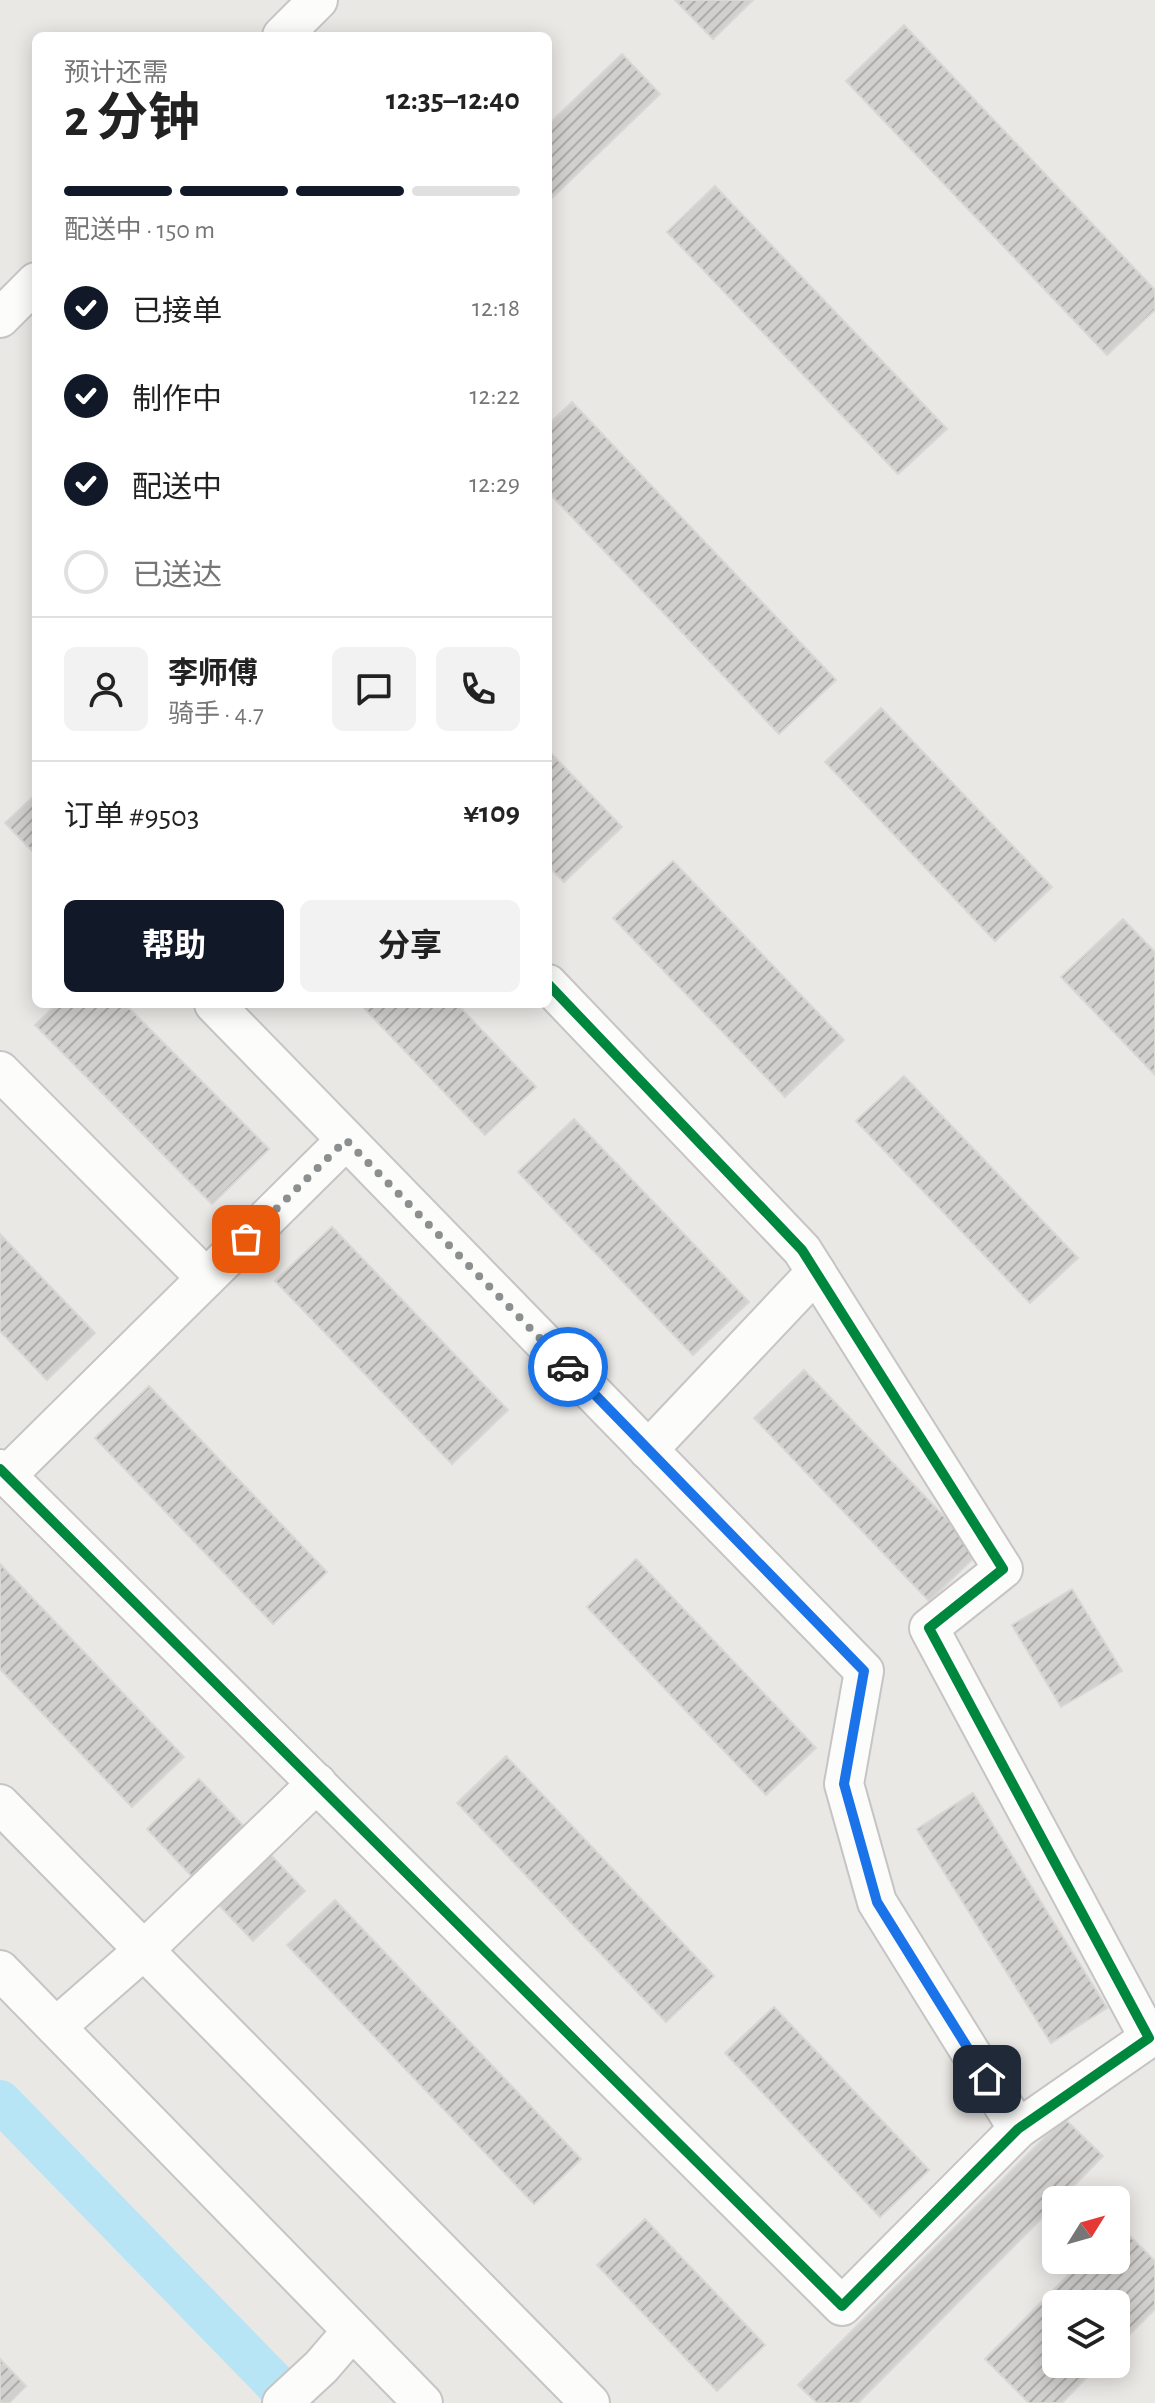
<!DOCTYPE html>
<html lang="zh">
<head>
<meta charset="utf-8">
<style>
	:root { --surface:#fff; --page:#f2f2f2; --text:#222; --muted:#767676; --line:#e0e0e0; --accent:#111827 }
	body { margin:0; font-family:"Alegreya Sans","Noto Sans SC",sans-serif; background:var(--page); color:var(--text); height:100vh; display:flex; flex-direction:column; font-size:30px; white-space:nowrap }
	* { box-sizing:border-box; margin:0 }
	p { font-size:26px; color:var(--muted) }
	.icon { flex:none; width:44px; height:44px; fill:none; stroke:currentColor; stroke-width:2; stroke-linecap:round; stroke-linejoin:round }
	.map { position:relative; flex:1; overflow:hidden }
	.panel { position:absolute; left:32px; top:32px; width:520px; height:976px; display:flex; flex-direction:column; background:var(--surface); border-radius:12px; box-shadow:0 4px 20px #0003 }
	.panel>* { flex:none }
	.needle { width:52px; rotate:53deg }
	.buttons { position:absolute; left:1042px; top:2186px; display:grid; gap:16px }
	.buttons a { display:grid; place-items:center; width:88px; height:88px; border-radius:12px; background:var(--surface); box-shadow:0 4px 20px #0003; font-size:40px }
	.pin { position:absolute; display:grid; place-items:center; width:68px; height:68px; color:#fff; margin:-34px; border-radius:16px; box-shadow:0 4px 12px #0006 }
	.courier { position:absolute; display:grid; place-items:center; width:80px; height:80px; margin:-40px; border:6px solid #1a73e8; border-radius:50%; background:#fff; color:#222; box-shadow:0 2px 10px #0007 }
	.headline em { font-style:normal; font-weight:700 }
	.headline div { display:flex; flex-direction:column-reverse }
	.headline { display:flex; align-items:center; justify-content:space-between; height:136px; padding:0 32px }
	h1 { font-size:52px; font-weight:700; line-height:60px }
	.bar { display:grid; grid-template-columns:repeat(4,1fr); gap:12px 8px; align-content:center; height:96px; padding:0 32px }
	.bar i { height:10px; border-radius:6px; background:var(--line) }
	.bar .selected { background:var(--accent) }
	.bar p { grid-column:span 4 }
	.line { display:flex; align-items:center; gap:20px; padding:0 32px; border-top:2px solid var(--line) }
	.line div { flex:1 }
	.round { display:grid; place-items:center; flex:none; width:84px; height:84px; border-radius:12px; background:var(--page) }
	ol { padding:0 32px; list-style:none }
	li { display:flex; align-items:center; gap:24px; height:88px }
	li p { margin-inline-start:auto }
	li .icon { padding:8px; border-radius:50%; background:var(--accent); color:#fff; stroke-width:4 }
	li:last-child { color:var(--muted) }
	li i { width:44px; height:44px; border:4px solid var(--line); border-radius:50% }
	.action { display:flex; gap:16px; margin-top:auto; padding:16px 32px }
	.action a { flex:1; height:92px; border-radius:12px; background:var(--accent); color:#fff; font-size:32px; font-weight:700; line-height:92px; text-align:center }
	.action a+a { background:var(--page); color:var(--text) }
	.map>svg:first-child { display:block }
</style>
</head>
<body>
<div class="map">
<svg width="1155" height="2403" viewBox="0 0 1155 2403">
	<defs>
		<pattern id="building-hatch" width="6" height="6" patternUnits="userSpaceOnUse" patternTransform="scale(2)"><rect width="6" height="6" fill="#d2d0ce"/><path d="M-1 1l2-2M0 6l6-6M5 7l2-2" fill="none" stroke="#adacab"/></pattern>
	</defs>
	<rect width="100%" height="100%" fill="#eae8e5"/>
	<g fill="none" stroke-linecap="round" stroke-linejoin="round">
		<path stroke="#b8e5f5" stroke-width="42" d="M0,2101L294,2403"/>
	</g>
	<g fill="url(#building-hatch)" stroke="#d9d7d4" stroke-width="2">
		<path d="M675,0H753L713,39Z"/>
		<path d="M904,25L1155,290V310L1107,355L846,81Z"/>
		<path d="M622,54L660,94L548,202V125Z"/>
		<path d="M715,186L947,429L898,474L667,232Z"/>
		<path d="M572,402L836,680L779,734L548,492V425Z"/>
		<path d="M881,708L1052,887L995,941L825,762Z"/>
		<path d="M548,750L622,827L564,882L548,866Z"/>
		<path d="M36,794V855L5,823Z"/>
		<path d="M673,861L844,1040L785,1097L613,918Z"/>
		<path d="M1123,919L1155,952V1075L1061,977Z"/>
		<path d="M57,1004H125L269,1149L212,1204L35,1025Z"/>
		<path d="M360,1004H457L536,1087L485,1135Z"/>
		<path d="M904,1076L1078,1258L1030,1303L856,1121Z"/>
		<path d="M574,1119L749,1302L693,1355L518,1172Z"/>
		<path d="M332,1227L508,1410L452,1464L275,1281Z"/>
		<path d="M0,1234L95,1333L47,1380L0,1331Z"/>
		<path d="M804,1370L979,1553L929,1601L754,1418Z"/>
		<path d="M149,1386L327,1572L273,1624L95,1438Z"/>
		<path d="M636,1559L816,1748L766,1795L587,1607Z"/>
		<path d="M0,1564L184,1757L132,1807L0,1669Z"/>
		<path d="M1072,1589L1122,1671L1061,1707L1012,1625Z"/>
		<path d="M506,1756L714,1976L666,2022L457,1803Z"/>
		<path d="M199,1779L305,1891L253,1941L147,1829Z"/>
		<path d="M973,1793L1107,2008L1051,2043L917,1829Z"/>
		<path d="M335,1900L581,2159L534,2204L287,1945Z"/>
		<path d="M774,2007L929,2170L880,2217L725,2053Z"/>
		<path d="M1064,2118L1103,2156L1060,2200H1056V2204L858,2403H817L798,2385Z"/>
		<path d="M645,2219L765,2345L717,2391L597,2265Z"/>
		<path d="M1119,2225L1155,2261V2309L1116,2348V2304H1056V2364H1100L1062,2403H1029L985,2359L1083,2260H1116V2227Z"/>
		<path d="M0,2359L26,2386L9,2403H0Z"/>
	</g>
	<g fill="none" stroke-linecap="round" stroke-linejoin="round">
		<defs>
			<g id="minor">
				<path d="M282,36L318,0"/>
				<path d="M0,318L36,282"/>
				<path d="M214,1004L864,1671L844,1784L877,1902L1018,2129"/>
				<path d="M0,1071L206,1278"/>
				<path d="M648,1450L816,1272"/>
				<path d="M0,1469L842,2306L1018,2129L1149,2038L929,1628L1003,1569L802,1250L548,984"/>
				<path d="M7,1475L346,1140"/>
				<path d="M0,1804L590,2403"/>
				<path d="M0,1970L423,2403"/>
				<path d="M56,2027L144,1950L317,1783"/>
				<path d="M282,2403L321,2367L352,2331"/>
			</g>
		</defs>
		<use href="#minor" stroke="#c5c5c6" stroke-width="42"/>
		<use href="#minor" stroke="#fcfcfb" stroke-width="38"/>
		<defs>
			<path id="cycleway" d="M0,1469L842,2306L1018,2129L1149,2038L929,1628L1003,1569L802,1250L548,984"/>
		</defs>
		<use href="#cycleway" stroke="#fff" stroke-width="15"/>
		<use href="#cycleway" stroke="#00873e" stroke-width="10"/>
	</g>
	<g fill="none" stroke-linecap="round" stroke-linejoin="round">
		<path stroke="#8c8f90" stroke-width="8" stroke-dasharray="0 14.4" d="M246,1239L346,1140L568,1367"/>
		<path stroke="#1a73e8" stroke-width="10" d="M568,1367L864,1671L844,1784L877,1902L987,2079"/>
	</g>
</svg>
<div class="buttons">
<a><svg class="needle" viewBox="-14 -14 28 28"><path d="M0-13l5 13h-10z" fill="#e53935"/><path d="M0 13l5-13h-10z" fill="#767676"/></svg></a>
<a><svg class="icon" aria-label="layers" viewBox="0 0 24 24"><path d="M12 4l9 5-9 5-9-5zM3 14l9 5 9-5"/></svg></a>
</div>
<div class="pin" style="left:246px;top:1239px;background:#ea580c"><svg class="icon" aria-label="bag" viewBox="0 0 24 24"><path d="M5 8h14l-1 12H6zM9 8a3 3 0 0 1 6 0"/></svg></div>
<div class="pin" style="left:987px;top:2079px;background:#1f2937"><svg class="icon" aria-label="home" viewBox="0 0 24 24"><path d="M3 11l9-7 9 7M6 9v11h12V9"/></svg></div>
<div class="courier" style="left:568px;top:1367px"><svg class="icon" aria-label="car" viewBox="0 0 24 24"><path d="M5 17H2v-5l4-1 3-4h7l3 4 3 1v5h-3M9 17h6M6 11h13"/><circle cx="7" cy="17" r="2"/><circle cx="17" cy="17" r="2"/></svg></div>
<section class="panel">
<div class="headline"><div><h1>2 分钟</h1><p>预计还需</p></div><em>12:35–12:40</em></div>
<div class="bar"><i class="selected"></i><i class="selected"></i><i class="selected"></i><i></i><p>配送中 · 150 m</p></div>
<ol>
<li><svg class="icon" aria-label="check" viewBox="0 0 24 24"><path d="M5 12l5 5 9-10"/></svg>已接单<p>12:18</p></li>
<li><svg class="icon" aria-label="check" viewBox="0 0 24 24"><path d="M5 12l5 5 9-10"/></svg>制作中<p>12:22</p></li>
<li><svg class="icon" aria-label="check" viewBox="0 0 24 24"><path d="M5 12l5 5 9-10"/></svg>配送中<p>12:29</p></li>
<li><i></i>已送达</li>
</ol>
<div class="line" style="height:144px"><a class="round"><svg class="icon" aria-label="person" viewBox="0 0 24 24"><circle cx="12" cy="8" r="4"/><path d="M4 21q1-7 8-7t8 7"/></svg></a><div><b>李师傅</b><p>骑手 · 4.7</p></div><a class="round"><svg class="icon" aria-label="chat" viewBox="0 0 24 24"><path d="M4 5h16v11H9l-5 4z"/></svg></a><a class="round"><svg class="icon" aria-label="phone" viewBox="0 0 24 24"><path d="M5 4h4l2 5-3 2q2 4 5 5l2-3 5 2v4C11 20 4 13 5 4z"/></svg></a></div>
<div class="line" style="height:104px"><div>订单 #9503</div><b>¥109</b></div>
<div class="action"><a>帮助</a><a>分享</a></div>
</section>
</div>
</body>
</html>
